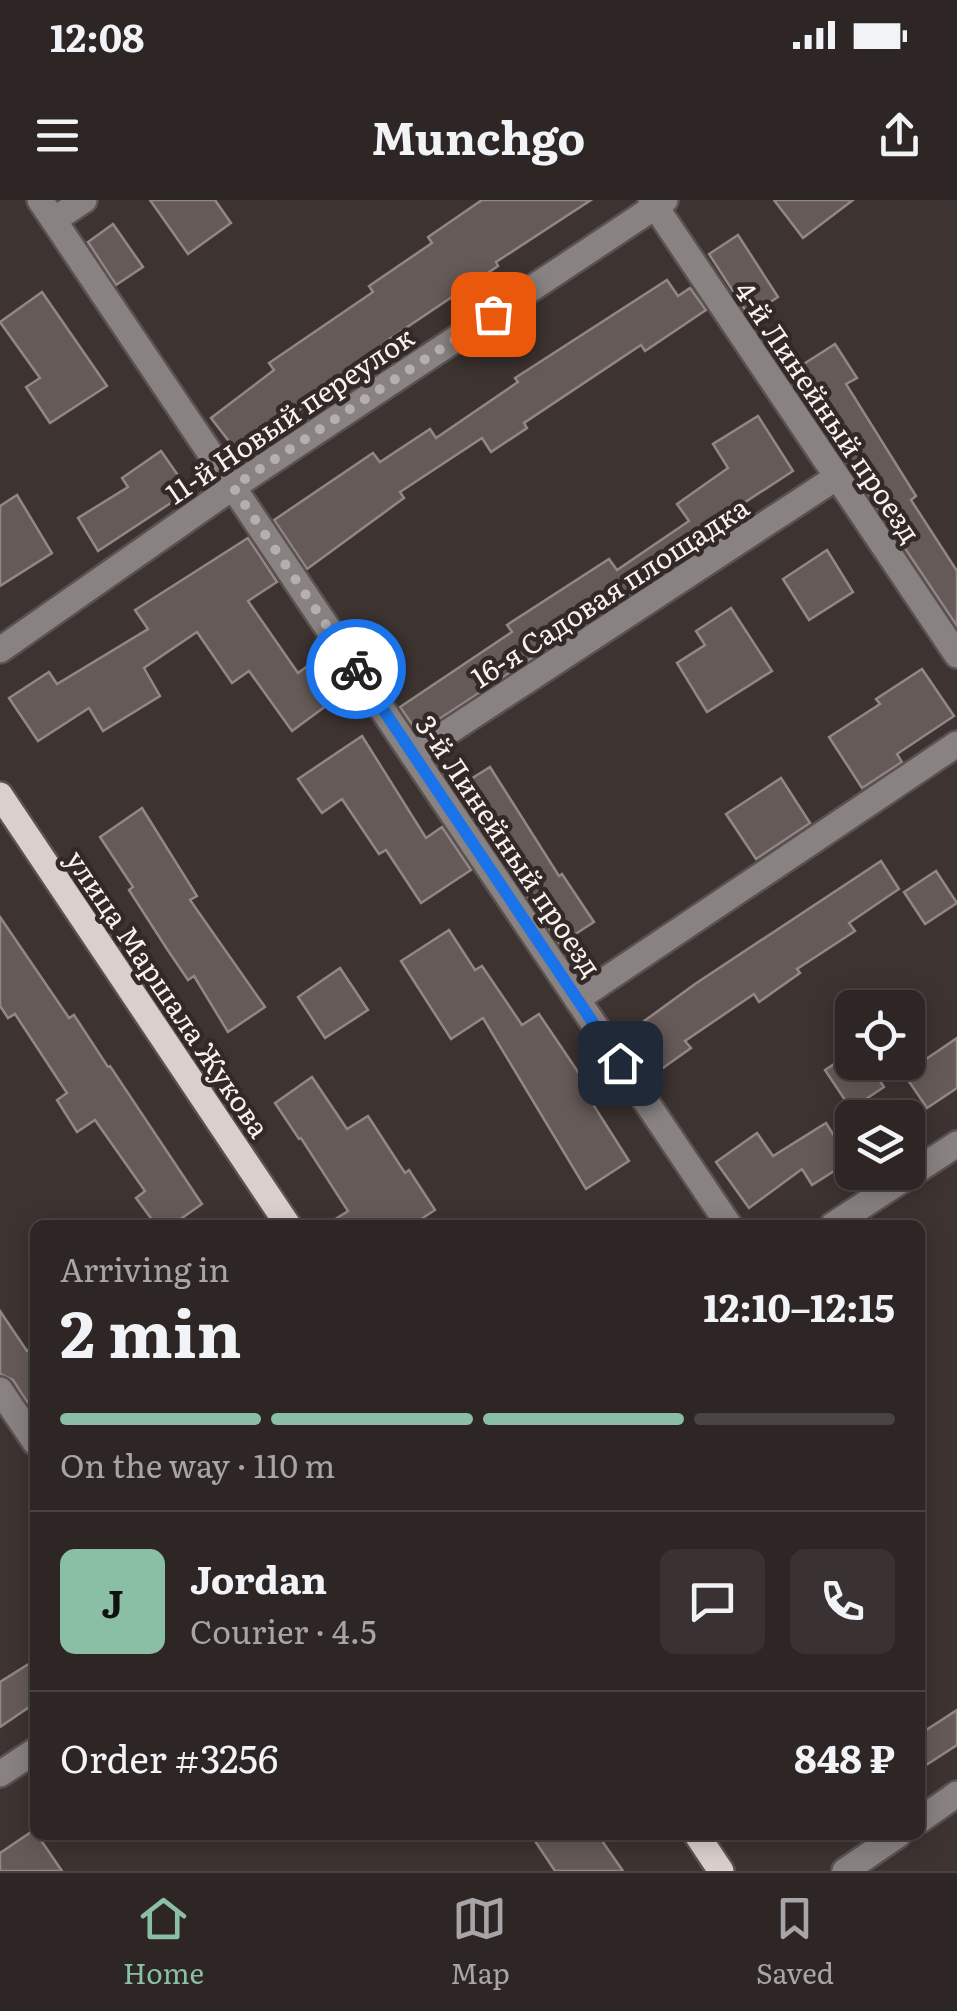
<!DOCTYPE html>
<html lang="en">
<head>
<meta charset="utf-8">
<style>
	:root { --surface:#2e2625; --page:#3a3232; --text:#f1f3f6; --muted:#a7a5a7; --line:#494342; --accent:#8abfa5 }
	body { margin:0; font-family:Literata,serif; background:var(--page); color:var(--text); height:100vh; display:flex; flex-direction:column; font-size:38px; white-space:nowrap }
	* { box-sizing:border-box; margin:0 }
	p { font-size:32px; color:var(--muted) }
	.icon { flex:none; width:55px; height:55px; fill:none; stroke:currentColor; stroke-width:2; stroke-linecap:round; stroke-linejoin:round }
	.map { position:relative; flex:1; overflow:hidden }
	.panel { position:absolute; left:30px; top:1020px; width:895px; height:620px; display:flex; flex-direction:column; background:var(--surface); border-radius:15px; box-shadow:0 5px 25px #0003,0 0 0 2px var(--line) }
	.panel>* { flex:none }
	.controls { position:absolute; left:835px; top:790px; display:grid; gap:20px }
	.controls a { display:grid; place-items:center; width:90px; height:90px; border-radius:15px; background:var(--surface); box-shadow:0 5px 25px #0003,0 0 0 2px var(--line); font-size:50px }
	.pin { position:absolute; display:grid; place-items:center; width:85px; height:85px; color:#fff; margin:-42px; border-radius:20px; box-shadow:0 5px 15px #0006 }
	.courier { position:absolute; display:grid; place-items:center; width:100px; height:100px; margin:-50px; border:8px solid #1a73e8; border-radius:50%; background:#fff; color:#222; box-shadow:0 2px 12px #0007 }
	.overview em { font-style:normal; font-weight:700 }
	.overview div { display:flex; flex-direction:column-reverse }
	.overview { display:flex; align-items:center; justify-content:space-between; height:170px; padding:0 30px }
	h1 { font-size:65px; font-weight:700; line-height:75px }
	.bar { display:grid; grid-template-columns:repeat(4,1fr); gap:15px 10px; align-content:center; height:120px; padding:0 30px }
	.bar i { height:12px; border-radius:8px; background:var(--line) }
	.bar .active { background:var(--accent) }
	.bar p { grid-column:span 4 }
	.line { display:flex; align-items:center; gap:25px; padding:0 30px; border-top:2px solid var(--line) }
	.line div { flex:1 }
	.round { display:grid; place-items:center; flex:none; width:105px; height:105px; border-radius:15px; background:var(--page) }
	.status { display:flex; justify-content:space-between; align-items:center; height:70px; padding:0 50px; background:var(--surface); direction:ltr }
	.status svg { height:28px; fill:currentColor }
	header { display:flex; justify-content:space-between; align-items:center; height:130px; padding:0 30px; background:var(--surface); font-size:45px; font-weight:700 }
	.tabs { display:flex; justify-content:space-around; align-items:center; height:140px; border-top:2px solid var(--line); background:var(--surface); font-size:28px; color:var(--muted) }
	.tabs a { display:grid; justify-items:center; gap:5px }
	.tabs .active { color:var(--accent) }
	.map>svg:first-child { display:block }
</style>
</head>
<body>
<div class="status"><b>12:08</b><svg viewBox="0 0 49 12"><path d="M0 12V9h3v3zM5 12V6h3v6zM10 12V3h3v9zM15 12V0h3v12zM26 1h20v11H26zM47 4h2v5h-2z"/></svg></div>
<header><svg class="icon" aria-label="menu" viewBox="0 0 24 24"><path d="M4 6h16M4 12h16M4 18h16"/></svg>Munchgo<svg class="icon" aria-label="share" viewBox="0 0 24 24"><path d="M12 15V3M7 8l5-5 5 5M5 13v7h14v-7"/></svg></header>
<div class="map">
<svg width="957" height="1671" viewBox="0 0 957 1671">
	<rect width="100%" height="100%" fill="#3d3331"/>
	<g fill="#655a57" stroke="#938785" stroke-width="2.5">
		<path d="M150,0H215L231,23L188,54Z"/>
		<path d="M482,0H591L496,62L498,66L385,142L394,154L352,183L347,176L238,253L211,218L274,170L269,163L373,92L369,86L432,43L428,37Z"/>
		<path d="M774,0H853L803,38Z"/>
		<path d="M113,24L143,67L116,85L88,42Z"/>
		<path d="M738,35L778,97L749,116L709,54Z"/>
		<path d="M667,80L678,96L690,88L706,110L645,151L641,145L524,223L527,228L491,252L482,238L400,292L404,298L307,369L274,320L373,253L380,262L430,229L436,238L518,182L515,178Z"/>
		<path d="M42,92L107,186L50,223L26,187L40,178L0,122Z"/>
		<path d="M835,144L857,178L846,184L916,296L911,300L957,371V426L788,174Z"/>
		<path d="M758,216L793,271L733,310L740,321L418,533L400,507L512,432L507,425L609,359L617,370L689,321L677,304L728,268L713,244Z"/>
		<path d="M161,251L189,291L98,351L78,318L128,287L122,278Z"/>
		<path d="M17,295L52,353L0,386V306Z"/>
		<path d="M248,338L277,382L248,401L298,473L309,465L334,500L292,531L249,471L232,483L197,432L144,468L160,496L103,531L89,508L38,541L9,498L49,472L57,484L148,429L135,410Z"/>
		<path d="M827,350L853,392L809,420L783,379Z"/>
		<path d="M731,408L772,471L707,512L677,463L705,445L696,431Z"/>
		<path d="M922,469L954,516L897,554L902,562L862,588L829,537L880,504L876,499Z"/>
		<path d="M362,536L426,638L442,627L471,670L421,703L386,650L379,654L342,599L322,613L298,579Z"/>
		<path d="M490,567L559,676L562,674L594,722L560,744L455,589Z"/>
		<path d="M781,578L810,623L756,659L726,614Z"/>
		<path d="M142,608L197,696L190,700L265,807L228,832L194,776L188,780L167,749L129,690L133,687L100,637Z"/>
		<path d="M881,661L899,689L849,723L855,731L797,769L800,773L759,802L754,794L685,841L691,848L653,875L625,835L695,784Z"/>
		<path d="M936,671L957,703L925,724L904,692Z"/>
		<path d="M0,717L69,818L74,815L108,867L110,866L202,1004L172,1025H156L136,998L145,991L95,920L77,932L57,900L67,893L15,814L8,818L0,806Z"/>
		<path d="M449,730L475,770L482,766L522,825L539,814L599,903L594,906L629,961L586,989L483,818L451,839L401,761Z"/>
		<path d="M340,768L368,810L325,838L298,797Z"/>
		<path d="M957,838V888L927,908L904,874Z"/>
		<path d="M852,852V862H867L884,887L851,909L825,870Z"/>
		<path d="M312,877L347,929L368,916L405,973L409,970L435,1010L412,1025H326L348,1011L301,938L299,939L275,903Z"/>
		<path d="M826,923L850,961L812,985L802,969L749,1008L716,962L757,933L773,956Z"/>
		<path d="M0,1111L27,1151L35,1145V1197L27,1202L13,1180L0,1174Z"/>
		<path d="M35,1460V1503L0,1527V1482Z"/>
		<path d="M957,1510V1545L920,1569V1534Z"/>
		<path d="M34,1630L62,1671H0V1653Z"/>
		<path d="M531,1635H598L623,1671H555Z"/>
	</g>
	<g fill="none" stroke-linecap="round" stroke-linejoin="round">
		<defs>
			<g id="minor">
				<path d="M40,0L729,1025"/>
				<path d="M651,0L957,455"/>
				<path d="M54,20L84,0"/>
				<path d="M0,450L233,287L665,0"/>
				<path d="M413,555L837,277"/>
				<path d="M577,799L957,544"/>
				<path d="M833,1025L957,944"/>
				<path d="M0,1190L35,1242"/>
				<path d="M0,1574L35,1551"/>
				<path d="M920,1620L957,1594"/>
				<path d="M845,1671L898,1635"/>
			</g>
			<g id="major">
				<path d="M0,595L288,1025"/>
				<path d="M697,1635L721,1671"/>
			</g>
		</defs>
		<use href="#minor" stroke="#5b5250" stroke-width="30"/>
		<use href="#major" stroke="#5b5250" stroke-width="30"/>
		<use href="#minor" stroke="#888382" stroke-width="25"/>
		<use href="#major" stroke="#dacfcd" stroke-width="25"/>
	</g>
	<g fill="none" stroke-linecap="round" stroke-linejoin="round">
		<path stroke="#b7afae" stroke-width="10" stroke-dasharray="0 18" d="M356,469L233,287L493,114"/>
		<path stroke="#1a73e8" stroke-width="12" d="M356,469L620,863"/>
	</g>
	<g text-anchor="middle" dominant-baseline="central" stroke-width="9" stroke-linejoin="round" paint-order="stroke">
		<g font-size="28" fill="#f9f2f1" stroke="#332927">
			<text transform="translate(829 211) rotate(56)">4-й Линейный проезд</text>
			<text transform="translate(289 214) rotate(-34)">11-й Новый переулок</text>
			<text transform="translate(609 391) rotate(-33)">16-я Садовая площадка</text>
			<text transform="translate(510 645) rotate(56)">3-й Линейный проезд</text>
			<text transform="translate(169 793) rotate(56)">улица Маршала Жукова</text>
		</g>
	</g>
</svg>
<div class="controls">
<a><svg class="icon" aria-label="locate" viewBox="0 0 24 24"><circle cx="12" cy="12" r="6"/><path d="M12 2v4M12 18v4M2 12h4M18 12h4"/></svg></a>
<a><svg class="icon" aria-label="layers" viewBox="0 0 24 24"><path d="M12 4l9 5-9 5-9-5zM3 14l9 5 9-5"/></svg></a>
</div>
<div class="pin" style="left:493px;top:114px;background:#ea580c"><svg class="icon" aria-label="bag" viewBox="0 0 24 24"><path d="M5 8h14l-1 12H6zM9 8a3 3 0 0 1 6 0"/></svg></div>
<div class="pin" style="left:620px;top:863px;background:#1f2937"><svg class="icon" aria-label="home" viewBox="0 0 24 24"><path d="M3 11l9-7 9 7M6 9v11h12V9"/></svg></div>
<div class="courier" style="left:356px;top:469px"><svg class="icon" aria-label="bike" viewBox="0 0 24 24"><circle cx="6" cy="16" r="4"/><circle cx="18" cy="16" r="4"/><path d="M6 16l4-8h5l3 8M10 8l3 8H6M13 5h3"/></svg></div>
<section class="panel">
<div class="overview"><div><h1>2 min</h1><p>Arriving in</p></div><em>12:10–12:15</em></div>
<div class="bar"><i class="active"></i><i class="active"></i><i class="active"></i><i></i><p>On the way · 110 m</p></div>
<div class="line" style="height:180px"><b class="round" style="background:var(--accent);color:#111">J</b><div><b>Jordan</b><p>Courier · 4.5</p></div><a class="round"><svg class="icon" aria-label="chat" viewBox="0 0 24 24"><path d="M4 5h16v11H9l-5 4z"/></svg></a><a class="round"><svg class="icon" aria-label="phone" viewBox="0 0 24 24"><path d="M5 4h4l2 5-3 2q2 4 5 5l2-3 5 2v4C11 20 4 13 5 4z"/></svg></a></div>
<div class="line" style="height:130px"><div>Order #3256</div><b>848 ₽</b></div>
</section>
</div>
<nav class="tabs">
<a class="active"><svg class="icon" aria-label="home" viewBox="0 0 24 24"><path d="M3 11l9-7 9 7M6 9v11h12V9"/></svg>Home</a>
<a><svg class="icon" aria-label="map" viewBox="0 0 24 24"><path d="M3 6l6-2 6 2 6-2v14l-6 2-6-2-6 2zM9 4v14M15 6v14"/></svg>Map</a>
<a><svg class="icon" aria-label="saved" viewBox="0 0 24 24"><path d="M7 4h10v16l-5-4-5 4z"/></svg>Saved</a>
</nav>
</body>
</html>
